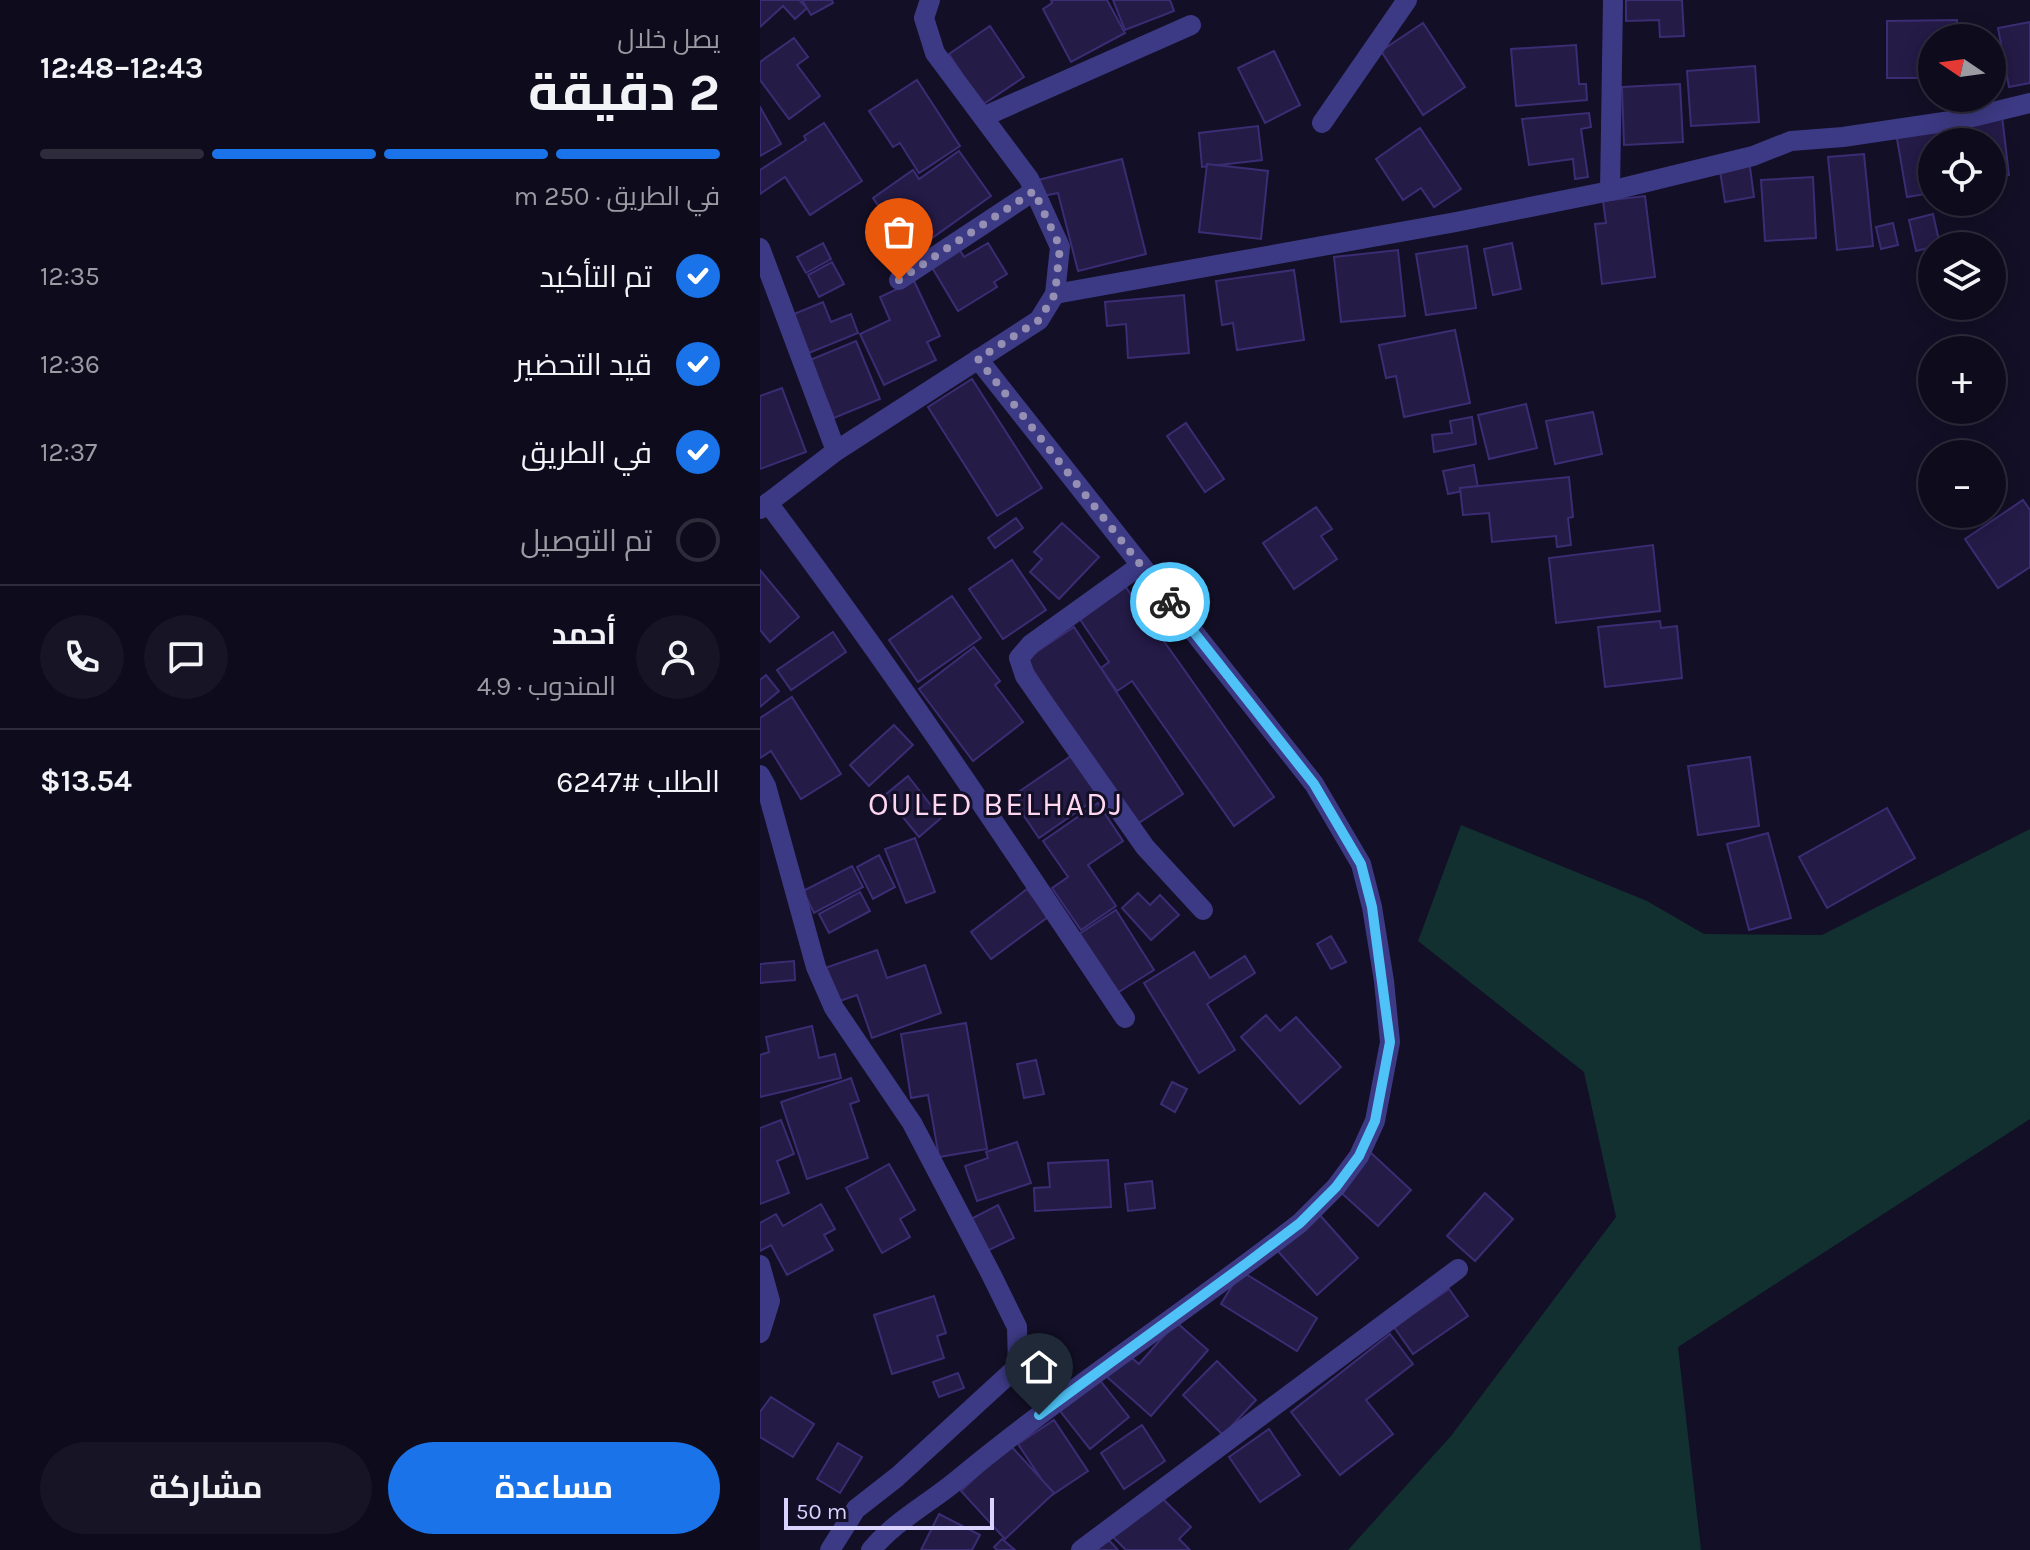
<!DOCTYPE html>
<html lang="ar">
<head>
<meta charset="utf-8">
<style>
	:root { --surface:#0e0b1c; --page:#171425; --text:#f1f3f6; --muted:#9b9ba3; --line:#2e2b3b; --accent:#1a73e8 }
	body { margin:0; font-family:Karla,Cairo,sans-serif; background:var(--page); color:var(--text); direction:rtl; height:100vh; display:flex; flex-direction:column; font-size:30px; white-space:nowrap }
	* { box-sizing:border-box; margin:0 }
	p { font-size:26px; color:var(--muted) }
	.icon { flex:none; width:44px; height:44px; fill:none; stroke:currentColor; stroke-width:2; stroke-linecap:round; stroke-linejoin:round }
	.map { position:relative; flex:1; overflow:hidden; direction:ltr }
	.sheet { display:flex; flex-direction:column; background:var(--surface); width:760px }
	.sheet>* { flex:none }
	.needle { width:52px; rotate:283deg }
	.tools { position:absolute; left:1158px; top:24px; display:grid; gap:16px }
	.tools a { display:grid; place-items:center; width:88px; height:88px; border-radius:50%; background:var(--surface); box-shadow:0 4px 20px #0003,0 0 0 2px var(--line); font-size:40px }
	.scale { position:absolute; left:24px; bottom:20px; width:210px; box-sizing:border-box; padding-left:8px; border:4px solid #d9d4ff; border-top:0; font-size:22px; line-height:28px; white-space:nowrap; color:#d9d4ff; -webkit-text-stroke:6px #130f26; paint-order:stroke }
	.pin { position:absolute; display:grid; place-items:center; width:68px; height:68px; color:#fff; margin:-82px -34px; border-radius:50% 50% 50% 0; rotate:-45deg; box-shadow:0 0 8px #0007 }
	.pin .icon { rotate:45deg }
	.courier { position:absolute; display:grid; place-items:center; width:80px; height:80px; margin:-40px; border:6px solid #4fc3f7; border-radius:50%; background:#fff; color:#222; box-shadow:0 2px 10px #0007 }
	.headline em { font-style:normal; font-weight:700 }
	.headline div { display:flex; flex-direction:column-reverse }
	.headline { display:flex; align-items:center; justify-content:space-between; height:136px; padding:0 40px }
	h1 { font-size:52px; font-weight:700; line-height:60px }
	.bar { display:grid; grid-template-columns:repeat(4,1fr); gap:12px 8px; align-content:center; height:96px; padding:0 40px }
	.bar i { height:10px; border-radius:6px; background:var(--line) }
	.bar .selected { background:var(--accent) }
	.bar p { grid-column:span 4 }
	.line { display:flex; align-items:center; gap:20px; padding:0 40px; border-top:2px solid var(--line) }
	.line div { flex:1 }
	.round { display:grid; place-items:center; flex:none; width:84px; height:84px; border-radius:42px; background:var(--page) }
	ol { padding:0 40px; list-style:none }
	li { display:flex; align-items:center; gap:24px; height:88px }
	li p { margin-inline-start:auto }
	li .icon { padding:8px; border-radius:50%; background:var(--accent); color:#fff; stroke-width:4 }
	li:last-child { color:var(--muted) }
	li i { width:44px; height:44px; border:4px solid var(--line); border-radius:50% }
	.action { display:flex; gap:16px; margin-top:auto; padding:16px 40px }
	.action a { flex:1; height:92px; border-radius:48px; background:var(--accent); color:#fff; font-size:32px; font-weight:700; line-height:92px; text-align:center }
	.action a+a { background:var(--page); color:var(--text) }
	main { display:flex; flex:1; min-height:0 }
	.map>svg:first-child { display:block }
</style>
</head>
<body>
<main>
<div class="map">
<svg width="1270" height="1550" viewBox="0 0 1270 1550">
	<rect width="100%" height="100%" fill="#130f26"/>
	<path fill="#12302f" d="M701,825L887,901L944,934L1062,935L1270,829V1119L918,1347L941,1550H588L691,1436L856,1217L824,1072L658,941Z"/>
	<g fill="#241b47" stroke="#3b2d73" stroke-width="2">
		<path d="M0,0H39L47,8L35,19L23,6L0,27Z"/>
		<path d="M42,0H72L73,3L51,15Z"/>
		<path d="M291,0H347L365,33L311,62L283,9L292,3Z"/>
		<path d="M353,0H410L414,11L365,30Z"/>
		<path d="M866,0H922L924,36L900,37L899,20L866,21Z"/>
		<path d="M1197,20V38H1172V78H1127V21Z"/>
		<path d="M1270,22V83L1249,87L1238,28Z"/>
		<path d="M663,23L705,87L663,115L621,51Z"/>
		<path d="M230,26L264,77L222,105L189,54Z"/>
		<path d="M34,38L48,57L37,65L60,96L29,119L0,80V62Z"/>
		<path d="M816,45L819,84H826L827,100L756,106L751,49Z"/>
		<path d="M514,51L540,105L505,123L478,68Z"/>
		<path d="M995,66L999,122L931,126L927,71Z"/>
		<path d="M157,80L200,146L159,173L140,143L133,147L109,111Z"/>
		<path d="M920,84L923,142L864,145L862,87Z"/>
		<path d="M0,107L21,144L0,156Z"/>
		<path d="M829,113L831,127L821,129L828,177L815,179L813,159L769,165L762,119Z"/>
		<path d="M1242,116L1249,175L1232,177V142H1195L1192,122Z"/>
		<path d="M64,123L102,181L50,215L25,177L0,194V170L46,140L44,136Z"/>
		<path d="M498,126L502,160L442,167L439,133Z"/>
		<path d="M1182,126L1185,142H1172V193L1147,197L1136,133Z"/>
		<path d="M660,128L701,189L674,207L661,188L643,200L616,159Z"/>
		<path d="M199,151L231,196L151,253L113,198L153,170L159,179Z"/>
		<path d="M1104,154L1113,246L1077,250L1068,157Z"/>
		<path d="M362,159L386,254L318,271L298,193L283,196L278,180Z"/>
		<path d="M989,160L994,197L965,202L959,165Z"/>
		<path d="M447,164L508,171L501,239L439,232Z"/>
		<path d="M1053,177L1056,238L1005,241L1001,180Z"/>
		<path d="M885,196L895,277L842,284L835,224L846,223L843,201Z"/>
		<path d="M1173,214L1180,245L1156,251L1149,220Z"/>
		<path d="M1133,223L1138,245L1121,249L1116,227Z"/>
		<path d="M63,243L71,259L46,273L37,257Z"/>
		<path d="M228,243L247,274L234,282L237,287L198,311L170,264L198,247L204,257Z"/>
		<path d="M752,243L761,289L733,295L724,249Z"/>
		<path d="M707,246L716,308L666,315L656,254Z"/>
		<path d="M638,250L645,316L581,322L574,257Z"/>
		<path d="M72,262L84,284L59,297L48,275Z"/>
		<path d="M534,270L544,340L477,350L473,323L462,325L456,281Z"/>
		<path d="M154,281L180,336L167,342L176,360L124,385L100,334L130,320L120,297Z"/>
		<path d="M424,295L429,353L368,358L366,324L347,326L345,302Z"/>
		<path d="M63,302L71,322L91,314L98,333L49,353L34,314Z"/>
		<path d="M695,330L710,403L644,417L636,376L626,378L619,345Z"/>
		<path d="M96,341L120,399L74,418L50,360Z"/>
		<path d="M212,379L282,488L237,516L168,407Z"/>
		<path d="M22,388L46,452L0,469V396Z"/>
		<path d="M766,404L777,448L729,459L718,415Z"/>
		<path d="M833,412L842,454L795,464L786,421Z"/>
		<path d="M712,417L716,444L674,452L672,435L692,433L690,421Z"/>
		<path d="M426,423L464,479L445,492L407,436Z"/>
		<path d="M714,465L718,488L688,494L683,471Z"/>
		<path d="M809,477L813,517L808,518L811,545L797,547L796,536L732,542L729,513L703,515L700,488Z"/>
		<path d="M1263,500L1270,510V567L1238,588L1205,539Z"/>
		<path d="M556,507L572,529L561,536L577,559L534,589L503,543Z"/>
		<path d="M256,518L263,528L235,548L228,538Z"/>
		<path d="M302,523L339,557L299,599L270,572L282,559L274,552Z"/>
		<path d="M893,545L900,611L796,623L789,558Z"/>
		<path d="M252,560L286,610L243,639L209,589Z"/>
		<path d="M0,570L39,617L10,642L0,630Z"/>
		<path d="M365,586L514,797L474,826L372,681L357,691L341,668L349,662L319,618Z"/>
		<path d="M192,596L221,638L158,682L129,640Z"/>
		<path d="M900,621L901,628L917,626L922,678L845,687L838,627Z"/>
		<path d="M314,627L423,794L374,826L266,659Z"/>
		<path d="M73,632L86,652L31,690L17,670Z"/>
		<path d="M214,647L240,681L235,685L263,722L213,761L159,689Z"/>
		<path d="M6,675L19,691L0,707V680Z"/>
		<path d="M32,697L81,774L41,799L11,751L0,758V718Z"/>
		<path d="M134,725L153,745L109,786L90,765Z"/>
		<path d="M314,754L341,795L279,838L251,797Z"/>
		<path d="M990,757L999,826L938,835L928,766Z"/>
		<path d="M148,776L181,818L159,837L125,795Z"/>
		<path d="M338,803L363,841L328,865L356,906L321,930L292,888L308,877L283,841Z"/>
		<path d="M1127,808L1155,858L1067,908L1039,857Z"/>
		<path d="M1008,833L1031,918L989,930L967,844Z"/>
		<path d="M155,838L175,892L146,903L125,849Z"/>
		<path d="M119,855L135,887L113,899L97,867Z"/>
		<path d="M92,866L103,887L54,913L43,891Z"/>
		<path d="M267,889L288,917L231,959L211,932Z"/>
		<path d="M100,892L110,911L69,933L59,914Z"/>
		<path d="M378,893L390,905L400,895L419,915L391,940L362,908Z"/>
		<path d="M356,910L394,970L354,995L316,936Z"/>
		<path d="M571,936L586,962L571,969L557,944Z"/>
		<path d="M117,950L127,978L165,965L181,1013L112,1038L97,995L74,1003L62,969Z"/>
		<path d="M434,952L450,978L485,956L495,973L447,1004L475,1050L439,1073L384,983Z"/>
		<path d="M34,961L35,980L0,983V964Z"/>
		<path d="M506,1015L520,1031L536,1017L581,1067L540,1104L481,1037Z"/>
		<path d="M206,1023L227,1149L179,1157L168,1095L151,1098L141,1034Z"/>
		<path d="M52,1026L59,1058L75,1054L81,1078L0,1097V1055L9,1052L6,1037Z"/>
		<path d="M276,1060L284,1094L264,1098L257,1064Z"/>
		<path d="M91,1078L99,1101L90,1104L108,1158L47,1179L21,1102Z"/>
		<path d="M412,1082L427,1089L415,1112L401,1104Z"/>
		<path d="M21,1120L34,1154L17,1161L29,1193L0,1204V1128Z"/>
		<path d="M257,1142L271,1183L217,1201L205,1166L228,1158L226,1152Z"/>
		<path d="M610,1152L651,1190L618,1226L577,1189Z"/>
		<path d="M348,1160L351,1207L275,1211L274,1188L290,1187L288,1163Z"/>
		<path d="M129,1164L155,1210L140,1219L150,1237L122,1253L86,1188Z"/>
		<path d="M392,1181L395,1208L368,1211L365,1184Z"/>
		<path d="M725,1193L753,1219L715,1261L687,1236Z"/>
		<path d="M61,1204L75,1229L64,1235L73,1250L27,1275L11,1245L0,1251V1223L16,1214L23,1226Z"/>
		<path d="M238,1205L254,1238L227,1251L211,1219Z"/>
		<path d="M558,1213L598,1258L557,1295L516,1249Z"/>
		<path d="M481,1271L557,1318L537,1351L461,1304Z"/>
		<path d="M689,1289L708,1316L653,1354L634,1327Z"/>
		<path d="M174,1296L186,1333L177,1336L184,1358L132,1374L114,1315Z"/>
		<path d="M416,1322L448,1350L391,1416L347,1377L367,1354L379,1364Z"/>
		<path d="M630,1334L653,1364L606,1400L633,1434L580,1475L531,1412Z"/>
		<path d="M457,1361L496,1400L463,1435L423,1395Z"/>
		<path d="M198,1373L204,1388L179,1397L173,1382Z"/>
		<path d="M339,1379L369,1417L330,1449L300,1411Z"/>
		<path d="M11,1397L54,1424L33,1457L0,1437V1412Z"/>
		<path d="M294,1420L328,1471L292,1495L258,1444Z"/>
		<path d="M382,1425L405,1461L364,1489L341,1453Z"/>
		<path d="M509,1429L540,1475L500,1502L469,1457Z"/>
		<path d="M78,1443L102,1457L80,1493L57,1479Z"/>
		<path d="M250,1445L294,1493L245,1539L201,1491Z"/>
		<path d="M400,1496L431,1527L419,1539L430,1550H366L352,1536Z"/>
		<path d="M179,1514L220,1535L212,1550H161Z"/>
		<path d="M345,1536L358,1550H330Z"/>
		<path d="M242,1539L255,1550H237L234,1547Z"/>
	</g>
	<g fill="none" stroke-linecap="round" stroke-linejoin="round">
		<g stroke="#3d3a85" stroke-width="20">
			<path d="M223,117L431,25"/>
			<path d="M562,123L647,0"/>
			<path d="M850,191L853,0"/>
			<path d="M0,248L76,451"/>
			<path d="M139,280L274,191"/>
			<path d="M295,294L696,222L850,191L993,156L1031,141L1083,137L1204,119L1270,103"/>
			<path d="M8,503C134,670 249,844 365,1018"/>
			<path d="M0,509L76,451L279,320L295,294L300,247L269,179L175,53L164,18L170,0"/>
			<path d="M381,565L271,644L259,658L265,676L385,847L443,910"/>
			<path d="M0,775L6,786L56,967L74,1008L152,1123L232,1276L257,1327L258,1366L137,1477L96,1509L70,1550"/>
			<path d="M0,1265L10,1301L0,1333"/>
			<path d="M111,1550C134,1522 168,1504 196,1481C306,1390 427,1311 540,1223L576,1187L599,1156L615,1121L630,1042L624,981L612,907L601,864L554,784L218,359"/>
			<path d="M321,1550L698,1269"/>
		</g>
	</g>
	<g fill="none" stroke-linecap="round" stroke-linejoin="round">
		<path stroke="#948fb3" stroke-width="8" stroke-dasharray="0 14.4" d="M139,280L274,191L300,247L295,294L279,320L218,359L410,602"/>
		<path stroke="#4fc3f7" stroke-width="10" d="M279,1415L487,1263L540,1223L576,1187L599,1156L615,1121L630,1042L612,907L601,864L554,784L410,602"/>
	</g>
	<g text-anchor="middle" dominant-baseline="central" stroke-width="6" stroke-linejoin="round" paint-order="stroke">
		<g font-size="32" letter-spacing="2" fill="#ffd6f0" stroke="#130f26">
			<text x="236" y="804">OULED BELHADJ</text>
		</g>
	</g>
</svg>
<div class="tools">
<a><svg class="needle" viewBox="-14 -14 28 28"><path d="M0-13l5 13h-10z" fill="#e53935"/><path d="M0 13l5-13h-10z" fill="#9b9ba3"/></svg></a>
<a><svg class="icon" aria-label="locate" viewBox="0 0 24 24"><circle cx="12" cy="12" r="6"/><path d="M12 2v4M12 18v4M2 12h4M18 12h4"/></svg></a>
<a><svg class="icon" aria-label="layers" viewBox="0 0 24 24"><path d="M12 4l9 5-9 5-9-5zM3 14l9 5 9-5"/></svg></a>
<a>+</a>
<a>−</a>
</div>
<div class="scale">50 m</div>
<div class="pin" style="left:139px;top:280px;background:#ea580c"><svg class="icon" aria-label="bag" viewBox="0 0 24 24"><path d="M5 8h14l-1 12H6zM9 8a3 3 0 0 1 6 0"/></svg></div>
<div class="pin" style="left:279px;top:1415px;background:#1f2937"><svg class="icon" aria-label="home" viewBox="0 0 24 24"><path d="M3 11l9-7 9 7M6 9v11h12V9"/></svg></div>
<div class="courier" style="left:410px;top:602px"><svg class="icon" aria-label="bike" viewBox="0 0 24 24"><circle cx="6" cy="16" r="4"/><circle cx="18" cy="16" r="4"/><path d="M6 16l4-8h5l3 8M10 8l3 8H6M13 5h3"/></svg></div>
</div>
<section class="sheet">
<div class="headline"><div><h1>2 دقيقة</h1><p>يصل خلال</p></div><em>12:43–12:48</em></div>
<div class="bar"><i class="selected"></i><i class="selected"></i><i class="selected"></i><i></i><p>في الطريق · 250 m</p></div>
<ol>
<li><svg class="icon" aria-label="check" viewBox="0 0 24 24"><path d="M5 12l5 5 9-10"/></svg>تم التأكيد<p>12:35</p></li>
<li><svg class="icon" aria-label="check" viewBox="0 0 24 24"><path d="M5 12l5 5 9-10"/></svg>قيد التحضير<p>12:36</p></li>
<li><svg class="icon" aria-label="check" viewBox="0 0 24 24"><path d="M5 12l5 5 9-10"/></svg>في الطريق<p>12:37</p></li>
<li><i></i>تم التوصيل</li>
</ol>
<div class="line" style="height:144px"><a class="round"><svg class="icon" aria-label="person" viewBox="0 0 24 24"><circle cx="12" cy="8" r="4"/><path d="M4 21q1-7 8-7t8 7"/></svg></a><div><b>أحمد</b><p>المندوب · 4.9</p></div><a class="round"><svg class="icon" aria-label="chat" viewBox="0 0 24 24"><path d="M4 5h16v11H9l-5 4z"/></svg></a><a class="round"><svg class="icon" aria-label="phone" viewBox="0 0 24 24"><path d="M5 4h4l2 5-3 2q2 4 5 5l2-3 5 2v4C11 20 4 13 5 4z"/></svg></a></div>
<div class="line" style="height:104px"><div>الطلب #6247</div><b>$13.54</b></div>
<div class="action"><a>مساعدة</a><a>مشاركة</a></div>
</section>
</main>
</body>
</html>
